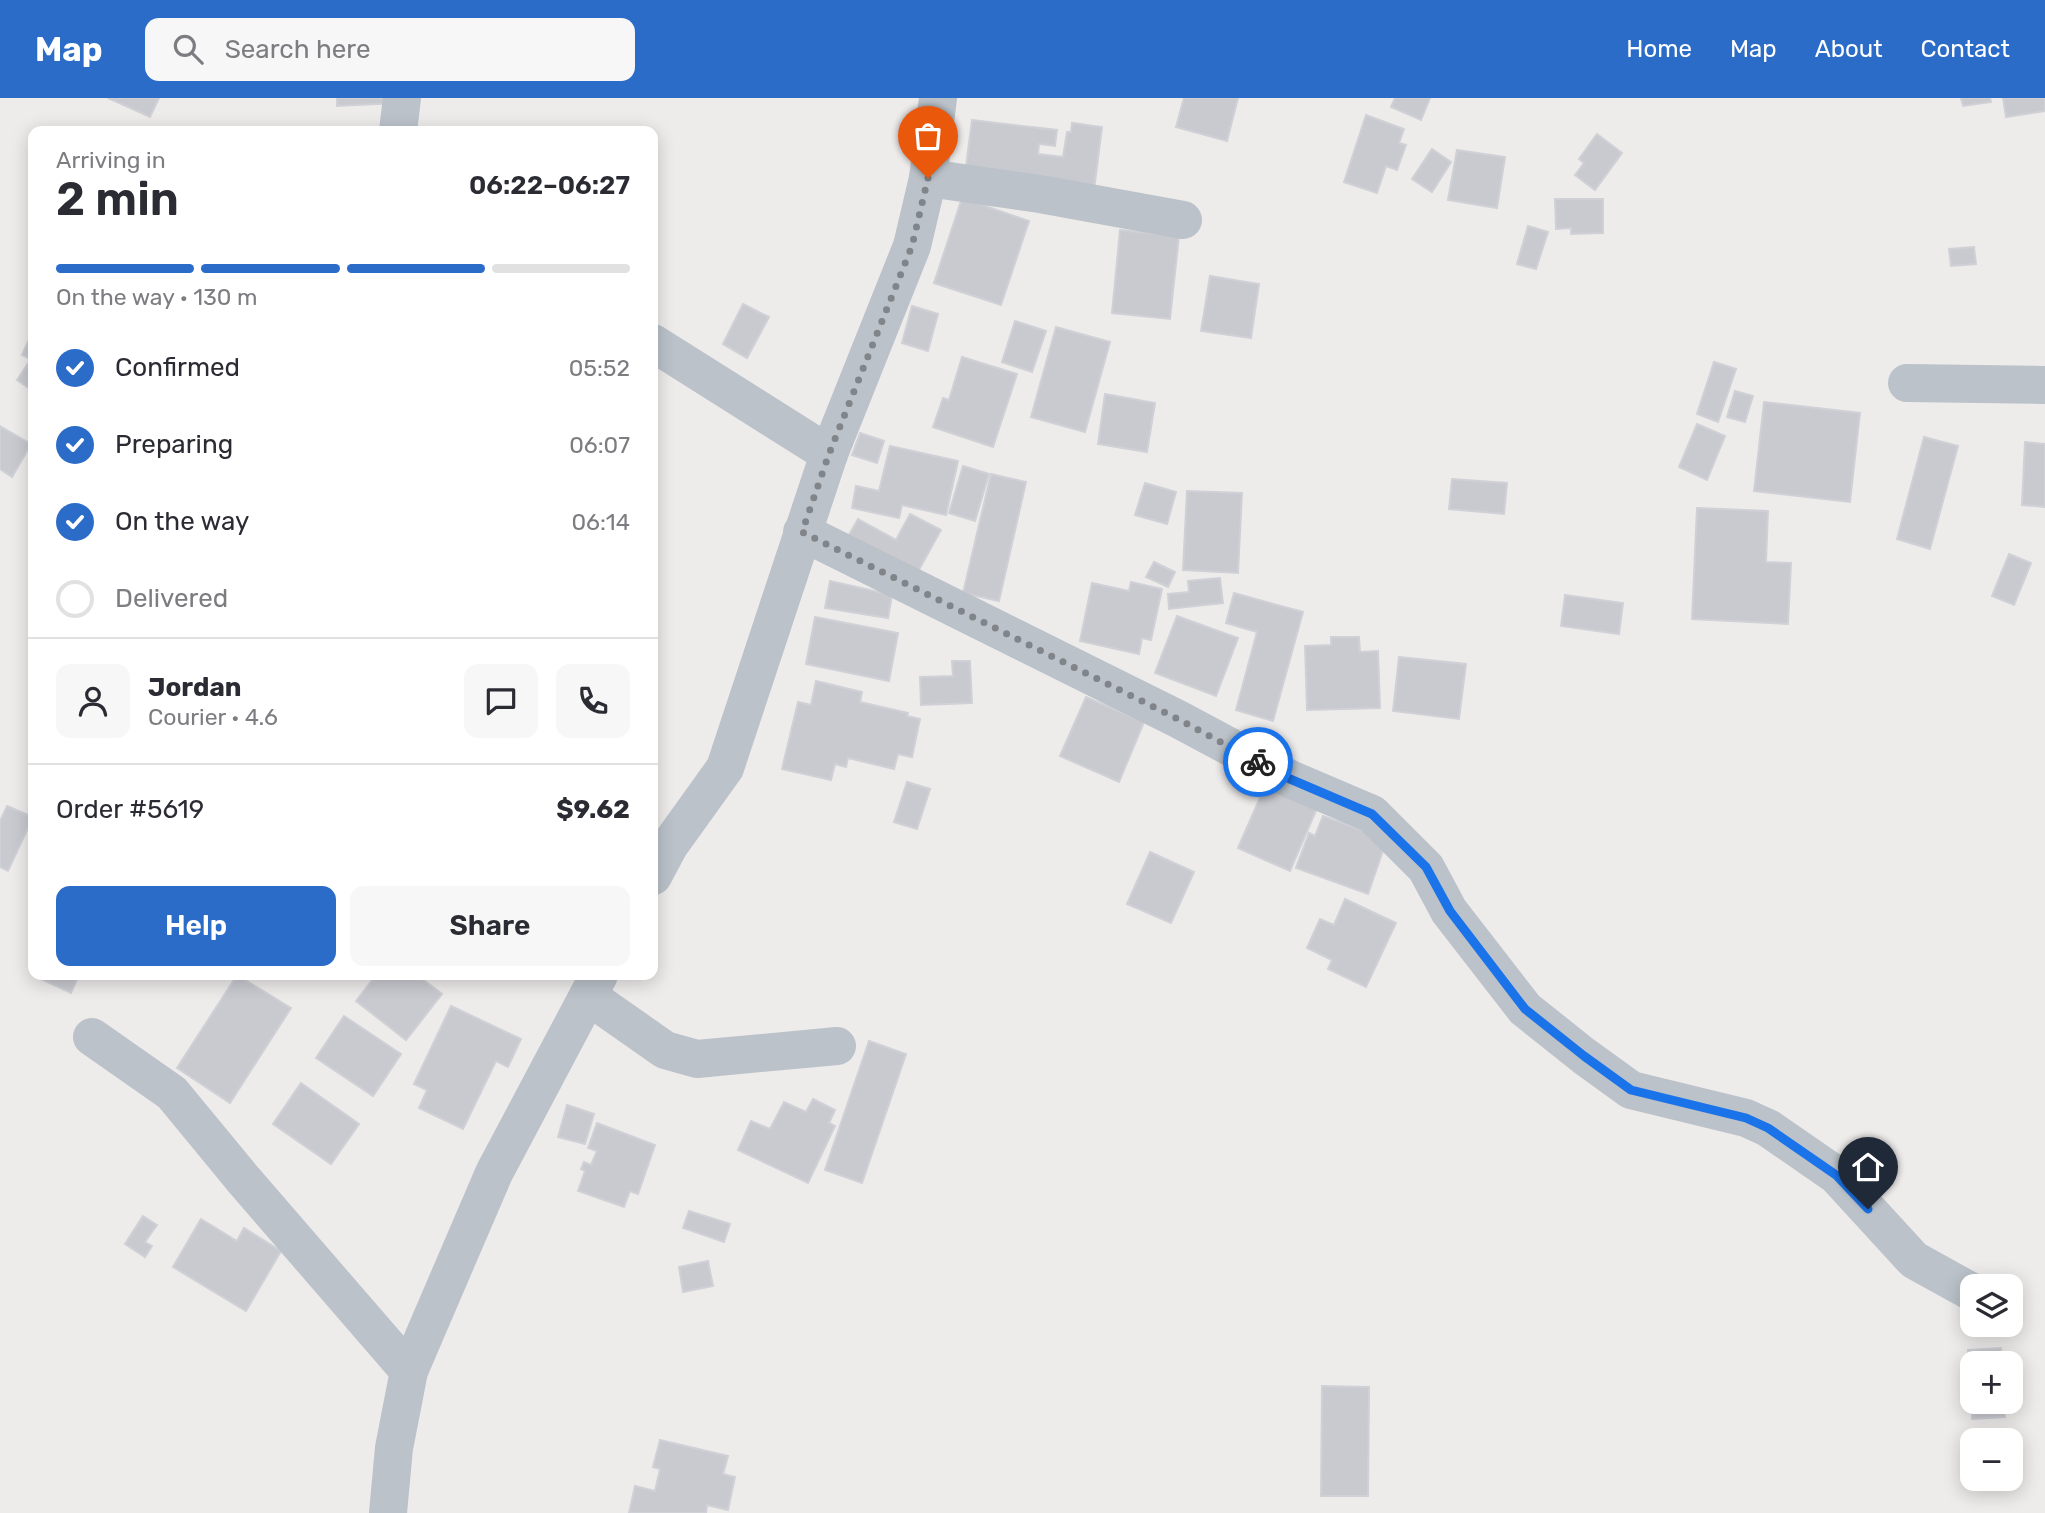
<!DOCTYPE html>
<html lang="en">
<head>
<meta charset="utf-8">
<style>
	:root { --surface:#fff; --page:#f7f7f7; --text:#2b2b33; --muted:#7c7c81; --line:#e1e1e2; --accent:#2b6cc8 }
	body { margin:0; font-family:Rubik,sans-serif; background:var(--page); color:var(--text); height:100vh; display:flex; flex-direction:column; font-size:26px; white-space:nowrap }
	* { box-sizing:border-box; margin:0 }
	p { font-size:23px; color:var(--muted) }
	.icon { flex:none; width:38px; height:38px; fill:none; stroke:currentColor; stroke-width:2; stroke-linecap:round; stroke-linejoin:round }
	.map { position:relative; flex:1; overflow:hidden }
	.side { position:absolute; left:28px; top:28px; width:630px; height:854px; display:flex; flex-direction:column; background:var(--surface); border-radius:14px; box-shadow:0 4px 18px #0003 }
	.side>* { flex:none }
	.buttons { position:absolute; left:1960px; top:1176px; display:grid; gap:14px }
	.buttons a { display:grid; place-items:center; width:63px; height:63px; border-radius:14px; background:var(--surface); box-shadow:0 4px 18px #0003; font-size:35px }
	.pin { position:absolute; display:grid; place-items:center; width:60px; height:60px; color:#fff; margin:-72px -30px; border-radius:50% 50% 50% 0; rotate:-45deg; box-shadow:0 0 7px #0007 }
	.pin .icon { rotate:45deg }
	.courier { position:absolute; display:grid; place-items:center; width:70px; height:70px; margin:-35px; border:5px solid #1a73e8; border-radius:50%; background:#fff; color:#222; box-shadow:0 2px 9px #0007 }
	.summary em { font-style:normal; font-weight:600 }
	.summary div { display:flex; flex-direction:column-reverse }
	.summary { display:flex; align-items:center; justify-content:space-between; height:119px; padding:0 28px }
	h1 { font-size:46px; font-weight:600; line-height:52px }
	.bar { display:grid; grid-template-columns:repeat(4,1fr); gap:10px 7px; align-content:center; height:84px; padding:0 28px }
	.bar i { height:9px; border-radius:5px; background:var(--line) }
	.bar .active { background:var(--accent) }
	.bar p { grid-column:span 4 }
	.line { display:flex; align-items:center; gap:18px; padding:0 28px; border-top:2px solid var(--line) }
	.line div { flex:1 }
	.round { display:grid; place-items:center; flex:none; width:74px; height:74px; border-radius:14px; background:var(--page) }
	ol { padding:0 28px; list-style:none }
	li { display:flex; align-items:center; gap:21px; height:77px }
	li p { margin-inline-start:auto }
	li .icon { padding:7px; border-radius:50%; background:var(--accent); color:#fff; stroke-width:4 }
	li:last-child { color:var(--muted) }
	li i { width:38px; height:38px; border:4px solid var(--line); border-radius:50% }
	.button { display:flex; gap:14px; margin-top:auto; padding:14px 28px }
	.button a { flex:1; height:80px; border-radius:14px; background:var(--accent); color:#fff; font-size:28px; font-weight:600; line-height:80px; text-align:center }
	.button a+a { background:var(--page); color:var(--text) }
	header { display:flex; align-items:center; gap:42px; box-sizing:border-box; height:98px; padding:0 35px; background:var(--accent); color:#fff }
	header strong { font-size:33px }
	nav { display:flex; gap:38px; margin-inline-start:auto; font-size:24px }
	.search { width:490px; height:63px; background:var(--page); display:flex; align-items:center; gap:18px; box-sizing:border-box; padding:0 24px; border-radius:14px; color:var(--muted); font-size:26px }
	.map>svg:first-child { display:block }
</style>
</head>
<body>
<header>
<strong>Map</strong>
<div class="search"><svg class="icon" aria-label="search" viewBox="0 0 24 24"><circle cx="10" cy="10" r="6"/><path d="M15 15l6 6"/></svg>Search here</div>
<nav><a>Home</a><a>Map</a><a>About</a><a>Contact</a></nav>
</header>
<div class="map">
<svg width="2045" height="1415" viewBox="0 0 2045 1415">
	<rect width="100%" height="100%" fill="#eeebeb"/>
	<g fill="#c9cad0" stroke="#d0d1d6" stroke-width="2">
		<path d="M108,0H159L150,19Z"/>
		<path d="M337,0H395L396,5L337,8Z"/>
		<path d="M1184,0H1238L1227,43L1176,29Z"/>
		<path d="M1395,0H1430L1421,22L1391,9Z"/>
		<path d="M1961,0H1990L1991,4L1963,8Z"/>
		<path d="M2003,0H2045V13L2006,19Z"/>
		<path d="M1366,17L1404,31L1399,45L1406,47L1397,72L1386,68L1377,95L1344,84Z"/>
		<path d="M972,22L1057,32L1055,48L1039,46L1038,56L1063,59L1067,34H1071L1072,25L1102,29L1094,92L965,76Z"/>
		<path d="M1597,36L1622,55L1595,92L1575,77L1584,65L1579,61Z"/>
		<path d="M1432,51L1451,64L1432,94L1412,81Z"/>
		<path d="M1457,52L1505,59L1497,110L1448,102Z"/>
		<path d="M962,100L1029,123L1001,207L934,185Z"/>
		<path d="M1555,101H1603V135L1571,136V130L1556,131Z"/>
		<path d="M1528,128L1548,134L1536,171L1517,166Z"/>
		<path d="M1120,132L1179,138L1170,221L1112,215Z"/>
		<path d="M1974,149L1976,166L1951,168L1949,151Z"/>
		<path d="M1210,178L1259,186L1251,240L1201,233Z"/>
		<path d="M743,206L769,219L747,260L723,246Z"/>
		<path d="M912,208L938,216L928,253L902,245Z"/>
		<path d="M1015,223L1046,233L1032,274L1002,264Z"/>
		<path d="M1056,229L1110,244L1085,334L1031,319Z"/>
		<path d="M30,239L33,241V262L22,257Z"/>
		<path d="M962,259L1017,276L993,349L933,329L943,300L949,302Z"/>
		<path d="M29,264L33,268V293L17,282Z"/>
		<path d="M1714,264L1736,271L1718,324L1697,316Z"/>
		<path d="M1735,293L1753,298L1745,324L1727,319Z"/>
		<path d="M1105,296L1155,305L1147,354L1098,346Z"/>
		<path d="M1764,304L1860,315L1850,404L1754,393Z"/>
		<path d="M1697,326L1725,338L1707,382L1679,369Z"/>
		<path d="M0,328L31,346L12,379L0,371Z"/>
		<path d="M860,335L884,343L877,365L852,357Z"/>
		<path d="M1924,339L1958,348L1930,451L1897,441Z"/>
		<path d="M2025,344L2045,346V409L2022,407Z"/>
		<path d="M890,348L958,363L946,417L902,407L899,420L852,410L856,388L879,393Z"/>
		<path d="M963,368L989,376L975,423L949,415Z"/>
		<path d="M991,376L1026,384L999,503L963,495Z"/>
		<path d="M1452,381L1507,385L1504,416L1449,411Z"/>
		<path d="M1145,385L1176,394L1167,426L1135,417Z"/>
		<path d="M1187,393L1242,395L1238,475L1183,472Z"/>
		<path d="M1697,410L1768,413L1766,464L1791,465L1788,526L1692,521Z"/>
		<path d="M910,416L941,432L915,479L846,442L858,421L896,442Z"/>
		<path d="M2009,456L2031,465L2014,507L1992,498Z"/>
		<path d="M1154,464L1175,474L1168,489L1146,479Z"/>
		<path d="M1220,480L1223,505L1169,511L1168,496L1189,494L1188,483Z"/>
		<path d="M830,483L892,497L888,520L825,510Z"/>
		<path d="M1131,484L1162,491L1151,542L1142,540L1139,556L1080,543L1092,485L1129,493Z"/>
		<path d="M1234,495L1303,514L1273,623L1236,612L1257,534L1226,525Z"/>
		<path d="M1565,497L1623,505L1619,536L1561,528Z"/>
		<path d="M1177,518L1238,540L1216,598L1155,575Z"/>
		<path d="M815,519L898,535L889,583L806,566Z"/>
		<path d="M1331,539H1359L1360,554L1378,553L1380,610L1307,612L1305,548L1331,547Z"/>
		<path d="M1399,559L1466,566L1459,621L1393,613Z"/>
		<path d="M952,563H970L972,605L921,607L920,579L953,578Z"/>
		<path d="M816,583L862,594L860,604L908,615L907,618L920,621L912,659L898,656L894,671L848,660L846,669L835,666L831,682L782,671L798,604L811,607Z"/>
		<path d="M1086,599L1144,624L1119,684L1060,658Z"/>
		<path d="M1269,679L1321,701L1290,773L1238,750Z"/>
		<path d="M907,684L930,691L917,731L894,724Z"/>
		<path d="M7,708L33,719L8,773L0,769V723Z"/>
		<path d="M1323,718L1387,741L1368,796L1296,770L1309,735L1315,738Z"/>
		<path d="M1150,754L1194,774L1171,825L1127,806Z"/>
		<path d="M1345,801L1396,825L1366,889L1328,871L1332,862L1307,850L1320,821L1334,827Z"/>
		<path d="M43,877H79L71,895L41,881Z"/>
		<path d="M237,877L291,910L230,1005L177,970Z"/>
		<path d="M376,877H417L442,896L406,942L356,903Z"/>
		<path d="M451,908L521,941L508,969L496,963L463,1031L419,1010L427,992L414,986Z"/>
		<path d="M344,918L401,956L373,998L316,960Z"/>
		<path d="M869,943L906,956L862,1085L825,1072Z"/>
		<path d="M301,985L359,1026L331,1066L273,1026Z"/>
		<path d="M813,1001L835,1012L829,1025L835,1028L808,1085L738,1052L751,1023L770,1031L784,1004L806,1014Z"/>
		<path d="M567,1007L594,1016L585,1046L558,1039Z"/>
		<path d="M597,1025L655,1047L638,1096L630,1093L624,1109L578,1093L585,1073L581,1071L584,1064L591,1067L597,1053L588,1050Z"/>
		<path d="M689,1113L730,1126L724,1144L683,1130Z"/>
		<path d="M143,1118L157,1127L145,1144L152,1148L145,1159L125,1146Z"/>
		<path d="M201,1121L237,1143L244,1130L281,1153L246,1213L173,1169Z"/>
		<path d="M708,1163L713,1188L683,1194L679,1169Z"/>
		<path d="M2001,1250L2002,1265H1972V1304H2004L2005,1319L1972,1321L1968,1252Z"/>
		<path d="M1322,1288L1369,1289L1368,1398H1321Z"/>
		<path d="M660,1342L728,1358L723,1376L735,1379L728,1412L707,1407L706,1415H629L635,1388L655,1393L660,1371L653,1369Z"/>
	</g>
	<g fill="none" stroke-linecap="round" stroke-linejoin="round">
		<g stroke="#bbc2c9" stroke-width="38">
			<path d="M398,33L402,0"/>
			<path d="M928,80L1040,96L1183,122"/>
			<path d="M653,245L829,356"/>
			<path d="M1907,285L2045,287"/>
			<path d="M802,434L1178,621L1290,681L1372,716L1426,770L1449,813L1525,911L1584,958L1631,992L1746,1020L1768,1030L1836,1077L1914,1162L1972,1194"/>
			<path d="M653,778L669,748L725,670L829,356L912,148L928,80L938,0"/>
			<path d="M588,898L665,952L697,961L837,948"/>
			<path d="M92,939L172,995L242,1080L409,1273"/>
			<path d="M388,1415L394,1350L409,1273L494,1075L599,877"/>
		</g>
	</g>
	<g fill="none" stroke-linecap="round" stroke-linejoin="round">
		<path stroke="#81858a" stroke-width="7" stroke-dasharray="0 12.6" d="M928,80L912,148L829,356L802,434L1178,621L1258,664"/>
		<path stroke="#1a73e8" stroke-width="9" d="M1258,664L1290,681L1372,716L1426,769L1450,813L1525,911L1584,958L1631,992L1746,1020L1768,1030L1836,1077L1868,1111"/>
	</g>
</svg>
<div class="buttons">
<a><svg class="icon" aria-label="layers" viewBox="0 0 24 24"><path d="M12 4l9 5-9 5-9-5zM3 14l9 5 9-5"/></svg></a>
<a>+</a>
<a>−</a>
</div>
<div class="pin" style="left:928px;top:80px;background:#ea580c"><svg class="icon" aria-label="bag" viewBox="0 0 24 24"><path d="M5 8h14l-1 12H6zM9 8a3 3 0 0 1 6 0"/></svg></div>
<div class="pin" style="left:1868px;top:1111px;background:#1f2937"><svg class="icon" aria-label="home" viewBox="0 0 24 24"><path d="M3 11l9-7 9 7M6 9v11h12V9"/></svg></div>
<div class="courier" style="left:1258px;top:664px"><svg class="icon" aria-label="bike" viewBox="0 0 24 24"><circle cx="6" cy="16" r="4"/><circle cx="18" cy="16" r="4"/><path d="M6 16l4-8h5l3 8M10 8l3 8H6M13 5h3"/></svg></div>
<section class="side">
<div class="summary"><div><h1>2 min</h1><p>Arriving in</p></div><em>06:22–06:27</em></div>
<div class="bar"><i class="active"></i><i class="active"></i><i class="active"></i><i></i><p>On the way · 130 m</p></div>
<ol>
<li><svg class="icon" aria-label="check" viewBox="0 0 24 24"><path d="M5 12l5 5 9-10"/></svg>Confirmed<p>05:52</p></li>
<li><svg class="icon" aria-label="check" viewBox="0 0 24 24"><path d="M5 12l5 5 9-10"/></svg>Preparing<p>06:07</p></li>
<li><svg class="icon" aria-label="check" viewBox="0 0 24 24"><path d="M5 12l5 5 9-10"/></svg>On the way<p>06:14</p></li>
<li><i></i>Delivered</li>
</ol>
<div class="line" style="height:126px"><a class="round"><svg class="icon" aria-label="person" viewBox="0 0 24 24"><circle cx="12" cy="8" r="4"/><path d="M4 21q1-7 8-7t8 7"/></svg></a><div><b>Jordan</b><p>Courier · 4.6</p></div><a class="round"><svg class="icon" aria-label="chat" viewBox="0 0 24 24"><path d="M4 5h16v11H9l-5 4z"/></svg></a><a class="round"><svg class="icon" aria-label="phone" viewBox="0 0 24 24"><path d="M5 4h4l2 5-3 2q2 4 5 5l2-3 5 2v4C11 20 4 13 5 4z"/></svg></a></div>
<div class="line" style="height:91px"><div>Order #5619</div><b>$9.62</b></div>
<div class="button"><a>Help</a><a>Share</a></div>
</section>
</div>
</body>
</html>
